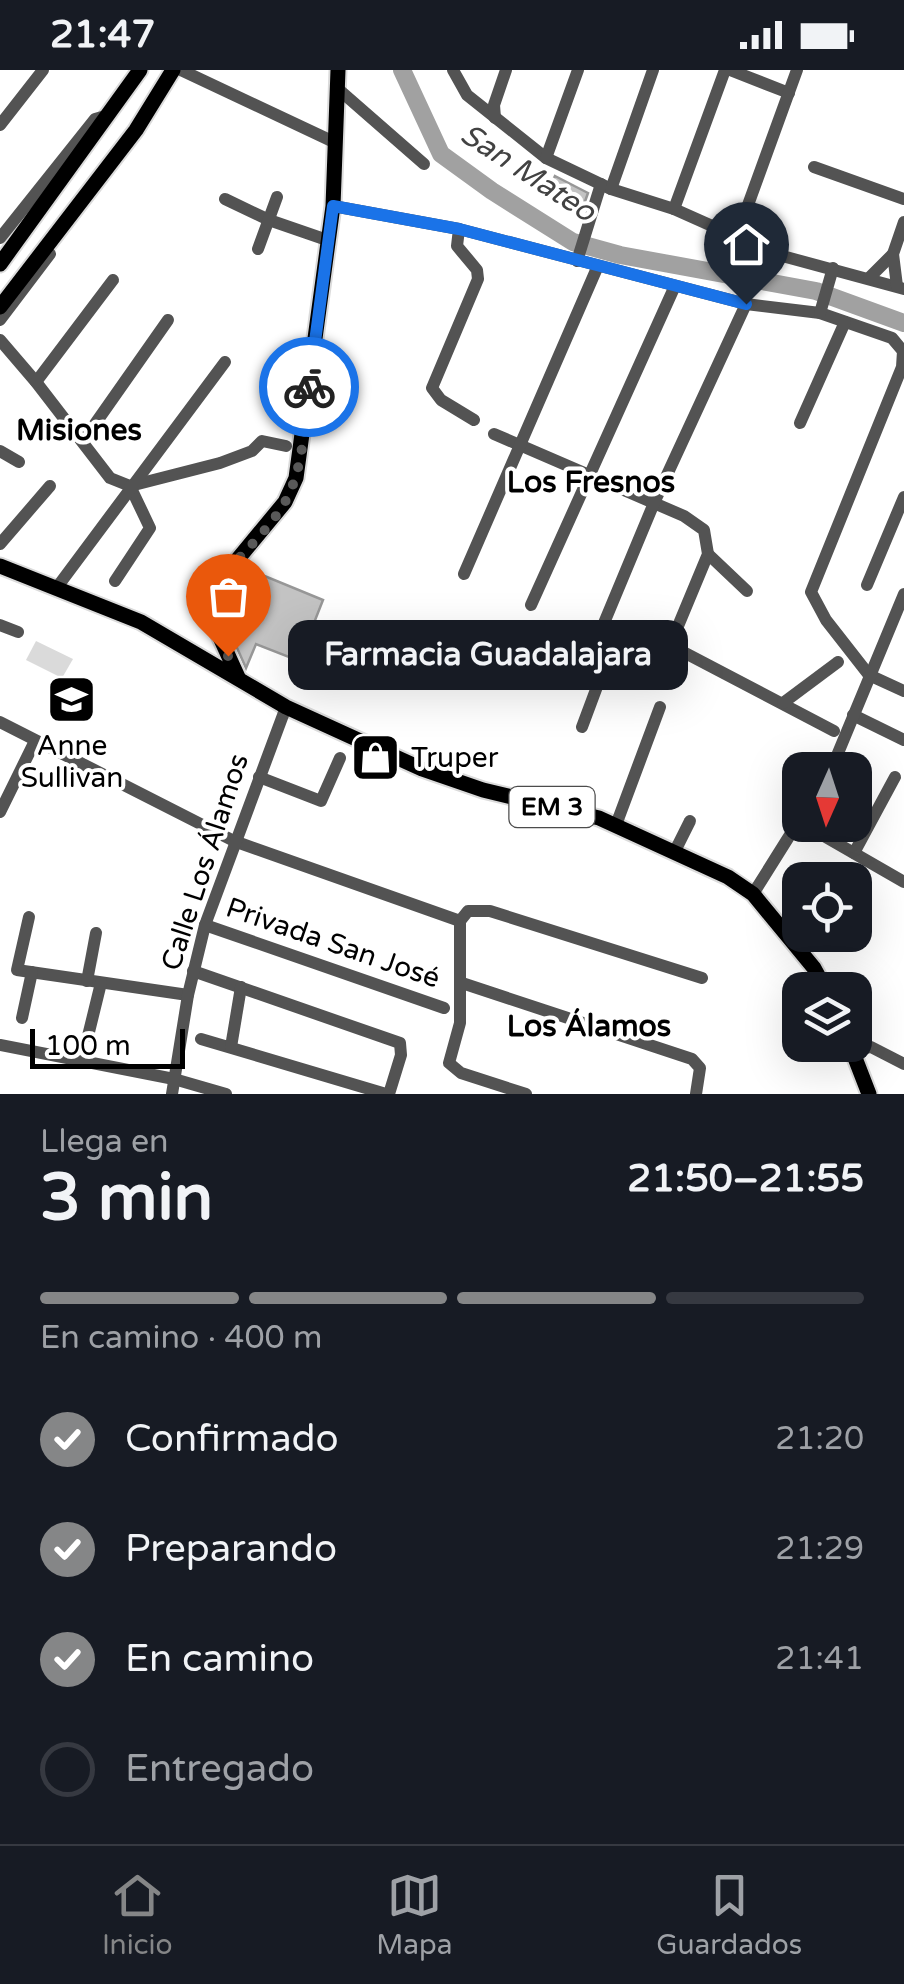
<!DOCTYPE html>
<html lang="es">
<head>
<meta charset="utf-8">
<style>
	:root { --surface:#171b24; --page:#242831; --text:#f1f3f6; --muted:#9ea1a6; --line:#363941; --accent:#858687 }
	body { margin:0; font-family:"Varela Round",sans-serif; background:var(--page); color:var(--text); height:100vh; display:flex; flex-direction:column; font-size:38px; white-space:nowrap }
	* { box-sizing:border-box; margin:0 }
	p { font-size:32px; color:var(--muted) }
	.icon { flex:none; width:55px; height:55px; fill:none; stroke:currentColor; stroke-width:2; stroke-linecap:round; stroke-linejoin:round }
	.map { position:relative; height:1024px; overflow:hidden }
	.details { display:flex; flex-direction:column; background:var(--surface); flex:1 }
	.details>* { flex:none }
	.needle { width:65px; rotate:183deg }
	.fabs { position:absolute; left:782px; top:682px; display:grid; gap:20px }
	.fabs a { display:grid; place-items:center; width:90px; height:90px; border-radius:20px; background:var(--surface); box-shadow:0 10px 40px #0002; font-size:50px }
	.scale { position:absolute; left:30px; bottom:25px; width:155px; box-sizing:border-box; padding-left:10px; border:5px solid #000; border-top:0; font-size:28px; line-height:35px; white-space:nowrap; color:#000; -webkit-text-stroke:8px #fff; paint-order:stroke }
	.pin { position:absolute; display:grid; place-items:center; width:85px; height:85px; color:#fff; margin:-102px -42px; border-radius:50% 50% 50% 0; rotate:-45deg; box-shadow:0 0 10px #0007 }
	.pin .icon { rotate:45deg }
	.courier { position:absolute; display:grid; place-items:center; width:100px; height:100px; margin:-50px; border:8px solid #1a73e8; border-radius:50%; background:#fff; color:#222; box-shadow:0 2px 12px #0007 }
	.bubble { position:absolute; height:70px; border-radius:20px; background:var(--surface); box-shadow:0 10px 40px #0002; font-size:32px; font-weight:700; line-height:70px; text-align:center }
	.overview em { font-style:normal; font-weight:700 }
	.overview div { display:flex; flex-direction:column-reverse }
	.overview { display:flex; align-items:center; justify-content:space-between; height:170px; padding:0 40px }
	h1 { font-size:65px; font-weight:700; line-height:75px }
	.bar { display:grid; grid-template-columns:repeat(4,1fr); gap:15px 10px; align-content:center; height:120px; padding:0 40px }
	.bar i { height:12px; border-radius:8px; background:var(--line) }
	.bar .active { background:var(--accent) }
	.bar p { grid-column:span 4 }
	ol { padding:0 40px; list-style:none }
	li { display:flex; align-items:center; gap:30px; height:110px }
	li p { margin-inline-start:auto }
	li .icon { padding:10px; border-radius:50%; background:var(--accent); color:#fff; stroke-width:4 }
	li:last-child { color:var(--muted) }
	li i { width:55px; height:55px; border:5px solid var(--line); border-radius:50% }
	.status { display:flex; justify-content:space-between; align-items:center; height:70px; padding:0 50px; background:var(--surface); direction:ltr }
	.status svg { height:28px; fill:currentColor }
	.dock { display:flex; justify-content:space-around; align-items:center; height:140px; border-top:2px solid var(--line); background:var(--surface); font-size:28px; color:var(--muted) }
	.dock a { display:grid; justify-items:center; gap:5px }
	.dock .active { color:var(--accent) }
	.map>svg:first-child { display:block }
</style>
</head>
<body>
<div class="status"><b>21:47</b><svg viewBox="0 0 49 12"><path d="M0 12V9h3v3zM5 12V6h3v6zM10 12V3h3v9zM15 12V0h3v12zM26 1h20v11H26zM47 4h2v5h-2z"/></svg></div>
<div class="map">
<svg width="904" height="1024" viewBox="0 0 904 1024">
	<rect width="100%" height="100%" fill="#fff"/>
	<path fill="#dadada" d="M36,571L73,589L62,608L26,590Z"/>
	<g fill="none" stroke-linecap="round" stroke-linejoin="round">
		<path stroke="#a1a1a1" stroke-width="18" d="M402,0L441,84L492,121L573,172L620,185L816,221L904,253"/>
	</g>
	<g fill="#c3c3c3" stroke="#979797" stroke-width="2.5">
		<path d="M555,106L588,123L582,140L555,126L550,116Z"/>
		<path d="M245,498L323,530L299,591L256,574L246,598L229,560L227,526Z"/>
	</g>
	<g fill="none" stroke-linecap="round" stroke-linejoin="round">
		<defs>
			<g id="major">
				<path d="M0,194L140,0"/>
				<path d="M0,237L136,60L173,0"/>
				<path d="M0,496L141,552L286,637L422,699L483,720L599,748L728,807L753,824L814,898L826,920"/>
				<path d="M238,607L218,563L216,524L223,507L285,432L296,408L333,136L338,0"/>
				<path d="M850,975L869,1024"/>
			</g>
		</defs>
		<use href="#major" stroke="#dbdbdb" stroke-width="19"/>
		<g stroke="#535353" stroke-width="12">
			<path d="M181,0L336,73"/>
			<path d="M453,0L467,25L546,88L611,119L674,139L775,184L904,219"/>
			<path d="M730,0L789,23"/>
			<path d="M337,18L424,94"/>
			<path d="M495,48L494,35L506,0"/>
			<path d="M0,55L43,0"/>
			<path d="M546,88L578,0"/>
			<path d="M814,97L904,129"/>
			<path d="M611,119L653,0"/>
			<path d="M225,129L269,150L327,170"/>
			<path d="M333,136L459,159L746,234L820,243L892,268L903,281L902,297L811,522L826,550L869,605L904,621"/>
			<path d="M674,139L725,0"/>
			<path d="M459,159L457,176L477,200L478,209L432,318L441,330L474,350"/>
			<path d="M0,168L95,49L109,45"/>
			<path d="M736,168L797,0"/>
			<path d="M258,179L277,127"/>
			<path d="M577,191L601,114"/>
			<path d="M869,208L893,184"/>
			<path d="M897,216L893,184L904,152"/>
			<path d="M820,243L833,198"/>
			<path d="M0,250L50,184"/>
			<path d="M0,270L36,312L110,408L130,416L220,393L252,381L262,371L286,376"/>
			<path d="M36,312L113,210"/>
			<path d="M800,353L845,252"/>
			<path d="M494,364L684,446L704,460L708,484L656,609"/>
			<path d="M83,371L168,250"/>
			<path d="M0,381L19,392"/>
			<path d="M0,474L50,416"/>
			<path d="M708,484L747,521"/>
			<path d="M464,504L597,198"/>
			<path d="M115,511L150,458L130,416"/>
			<path d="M867,515L904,427"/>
			<path d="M58,516L225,292"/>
			<path d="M531,535L674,218"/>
			<path d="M0,555L18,562"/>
			<path d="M668,574L834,661"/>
			<path d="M783,633L838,592"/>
			<path d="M853,645L904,670"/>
			<path d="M0,652L234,771L460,851"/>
			<path d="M582,657L601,606V596L591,584L594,577L654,433L746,234"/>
			<path d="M831,700L904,524"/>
			<path d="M259,707L321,731L340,688"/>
			<path d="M0,742L35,671"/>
			<path d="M616,755L660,637"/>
			<path d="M805,755L904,812"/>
			<path d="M675,781L690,751"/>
			<path d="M854,783L895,707"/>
			<path d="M753,824L800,749"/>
			<path d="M29,847L17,900L188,925"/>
			<path d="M205,855L444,938"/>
			<path d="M193,901L400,973L401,985L389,1024"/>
			<path d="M87,911L96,863"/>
			<path d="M462,913L692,989L700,998L696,1024"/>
			<path d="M22,948L32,902"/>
			<path d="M88,966L101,913"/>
			<path d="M201,969L386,1024"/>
			<path d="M0,975L174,1009L226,1024"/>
			<path d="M231,977L241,917"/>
			<path d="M852,981L871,977L904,994"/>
			<path d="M172,1024L188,925L205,855L286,637"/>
			<path d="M526,1024L461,1003L449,993L460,953V851L468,841H490L702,908"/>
		</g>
		<use href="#major" stroke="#000" stroke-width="15"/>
	</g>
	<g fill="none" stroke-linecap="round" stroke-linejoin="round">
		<path stroke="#595959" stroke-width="10" stroke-dasharray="0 18" d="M228,586C191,501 248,495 285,432C304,398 304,355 309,317"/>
		<path stroke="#1a73e8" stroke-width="12" d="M309,317L333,136L459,159L746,234"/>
	</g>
	<defs>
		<symbol id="school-square" viewBox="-11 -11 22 22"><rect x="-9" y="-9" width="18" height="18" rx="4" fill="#000" stroke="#fff"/><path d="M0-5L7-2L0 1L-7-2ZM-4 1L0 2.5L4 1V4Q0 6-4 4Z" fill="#fff"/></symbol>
		<symbol id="shop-square" viewBox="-11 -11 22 22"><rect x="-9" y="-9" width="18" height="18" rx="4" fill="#000" stroke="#fff"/><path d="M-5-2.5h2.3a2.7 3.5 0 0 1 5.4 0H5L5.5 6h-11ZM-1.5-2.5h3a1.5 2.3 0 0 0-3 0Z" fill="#fff"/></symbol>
	</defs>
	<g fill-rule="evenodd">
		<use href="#school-square" x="44" y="602" width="55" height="55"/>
		<use href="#shop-square" x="348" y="660" width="55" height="55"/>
	</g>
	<g text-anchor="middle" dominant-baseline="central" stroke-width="8" stroke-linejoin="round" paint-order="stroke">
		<rect fill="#fff" stroke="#4c4c4c" stroke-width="2.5" x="509.5" y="717" width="85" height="40" rx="8"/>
		<g font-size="25" font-weight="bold" fill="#000">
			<text x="552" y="737">EM 3</text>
		</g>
		<g font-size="28" fill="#000" stroke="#fff">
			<text x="72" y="676">Anne<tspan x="72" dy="32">Sullivan</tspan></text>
			<text x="411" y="688" text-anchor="start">Truper</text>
		</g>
		<g font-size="28" fill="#000" stroke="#fff">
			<text transform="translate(205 792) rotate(-72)">Calle Los Álamos</text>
			<text transform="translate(333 873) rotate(19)">Privada San José</text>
		</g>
		<g font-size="30" font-style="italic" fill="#424242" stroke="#fff">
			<text transform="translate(528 103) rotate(33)">San Mateo</text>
		</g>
		<g font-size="30" font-weight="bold" fill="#000" stroke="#fff">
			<text x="79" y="360">Misiones</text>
			<text x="591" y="412">Los Fresnos</text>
			<text x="589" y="956">Los Álamos</text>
		</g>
	</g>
</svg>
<div class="fabs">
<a><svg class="needle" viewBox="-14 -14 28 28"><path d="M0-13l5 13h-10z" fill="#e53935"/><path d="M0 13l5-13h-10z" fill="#9ea1a6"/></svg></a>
<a><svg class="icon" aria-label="locate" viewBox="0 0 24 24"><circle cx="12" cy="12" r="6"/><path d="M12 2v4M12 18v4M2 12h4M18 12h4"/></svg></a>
<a><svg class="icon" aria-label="layers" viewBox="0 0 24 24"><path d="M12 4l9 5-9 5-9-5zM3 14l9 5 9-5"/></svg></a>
</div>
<div class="scale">100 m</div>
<div class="pin" style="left:228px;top:586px;background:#ea580c"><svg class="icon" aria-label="bag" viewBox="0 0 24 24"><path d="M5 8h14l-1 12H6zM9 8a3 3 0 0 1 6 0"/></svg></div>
<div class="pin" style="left:746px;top:234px;background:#1f2937"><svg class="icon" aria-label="home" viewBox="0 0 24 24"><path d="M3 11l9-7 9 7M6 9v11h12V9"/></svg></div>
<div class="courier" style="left:309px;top:317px"><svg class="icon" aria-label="bike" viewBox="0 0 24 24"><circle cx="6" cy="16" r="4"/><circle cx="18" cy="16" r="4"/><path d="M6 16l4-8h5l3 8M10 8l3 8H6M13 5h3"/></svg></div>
<div class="bubble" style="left:288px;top:550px;width:400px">Farmacia Guadalajara</div>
</div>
<section class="details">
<div class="overview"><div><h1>3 min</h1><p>Llega en</p></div><em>21:50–21:55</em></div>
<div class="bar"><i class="active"></i><i class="active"></i><i class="active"></i><i></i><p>En camino · 400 m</p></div>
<ol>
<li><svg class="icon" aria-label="check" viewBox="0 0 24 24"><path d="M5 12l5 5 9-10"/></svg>Confirmado<p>21:20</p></li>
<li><svg class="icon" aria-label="check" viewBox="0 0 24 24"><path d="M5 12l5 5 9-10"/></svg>Preparando<p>21:29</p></li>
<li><svg class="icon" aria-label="check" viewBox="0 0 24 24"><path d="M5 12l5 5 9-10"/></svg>En camino<p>21:41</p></li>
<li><i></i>Entregado</li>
</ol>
</section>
<nav class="dock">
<a class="active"><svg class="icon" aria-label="home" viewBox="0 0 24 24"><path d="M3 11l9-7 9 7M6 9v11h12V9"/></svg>Inicio</a>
<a><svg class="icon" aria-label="map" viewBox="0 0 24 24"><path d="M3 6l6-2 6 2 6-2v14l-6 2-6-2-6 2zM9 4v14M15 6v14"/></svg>Mapa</a>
<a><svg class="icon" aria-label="saved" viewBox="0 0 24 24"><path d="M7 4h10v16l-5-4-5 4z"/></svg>Guardados</a>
</nav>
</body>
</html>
